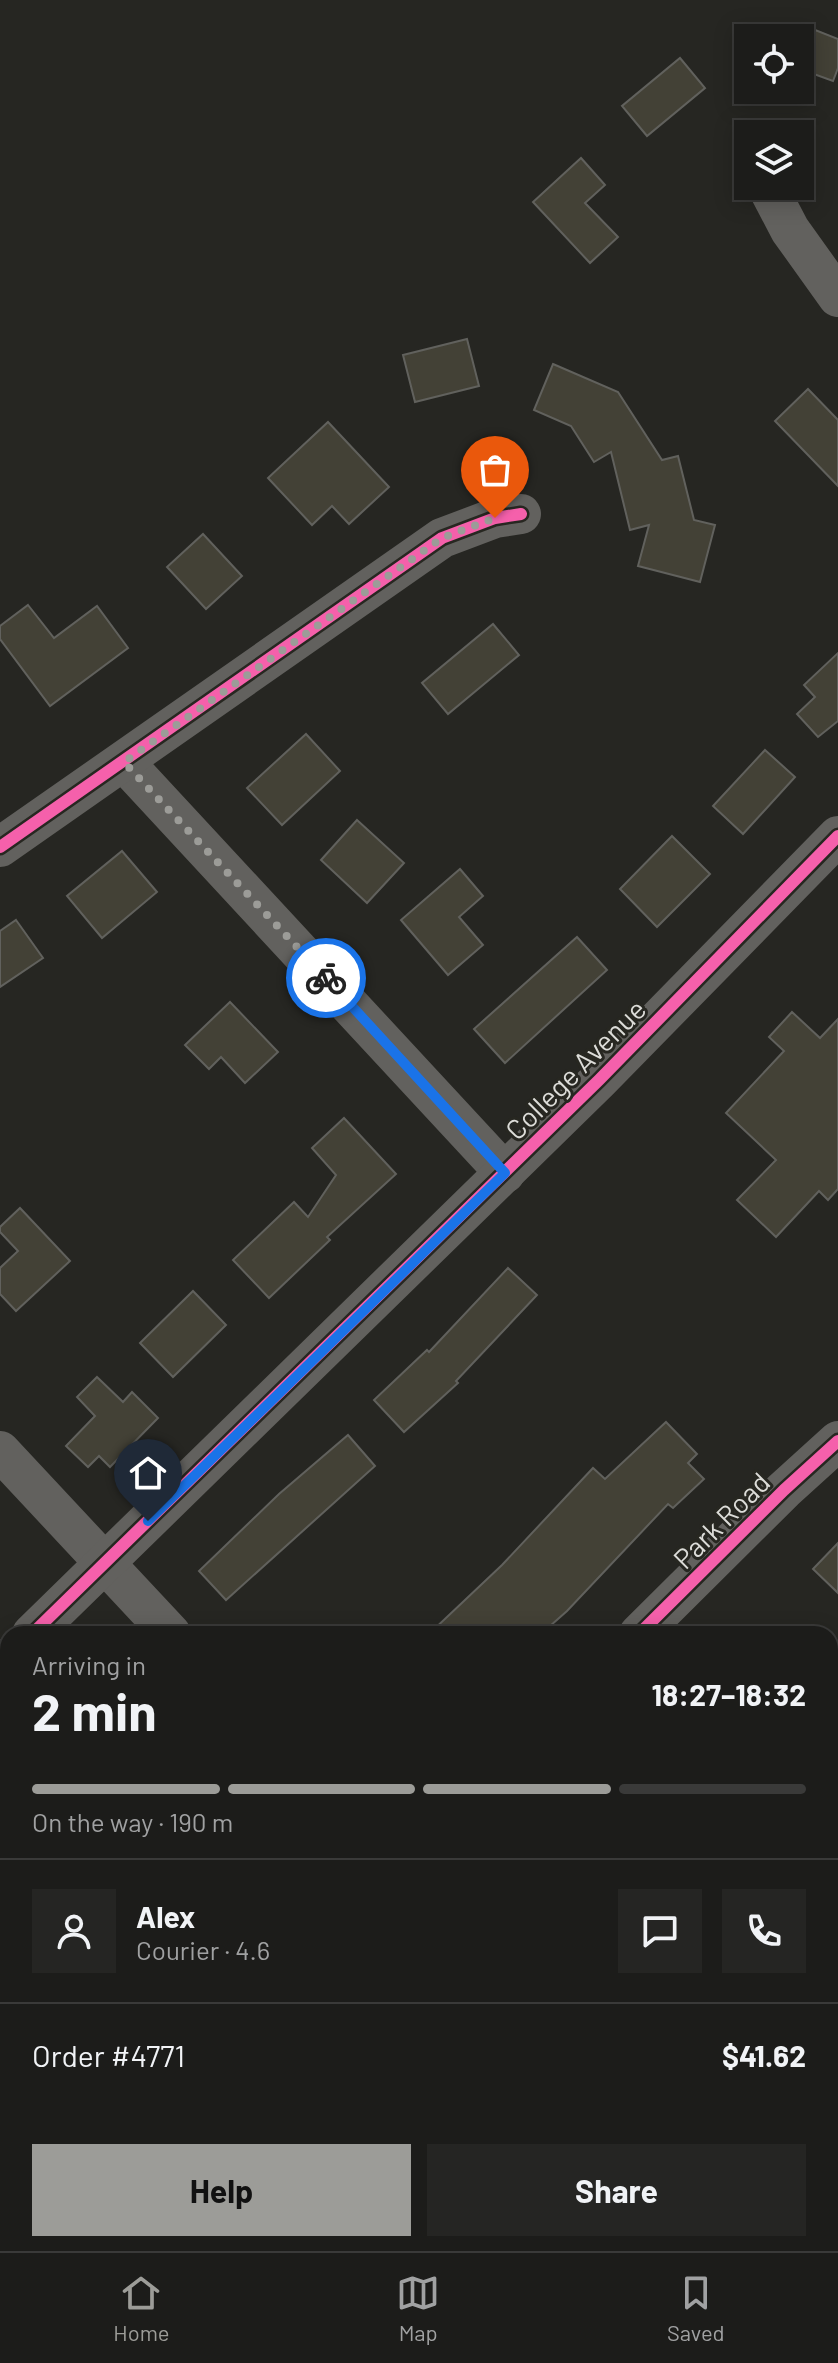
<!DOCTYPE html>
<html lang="en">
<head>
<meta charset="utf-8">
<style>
	:root { --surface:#1c1c1a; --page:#252523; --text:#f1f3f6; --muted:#a0a1a2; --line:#3a3a39; --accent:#9c9c98 }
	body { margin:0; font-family:Barlow,sans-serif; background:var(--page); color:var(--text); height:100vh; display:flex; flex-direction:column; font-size:30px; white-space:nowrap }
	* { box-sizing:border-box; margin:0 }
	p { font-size:26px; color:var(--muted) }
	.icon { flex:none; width:44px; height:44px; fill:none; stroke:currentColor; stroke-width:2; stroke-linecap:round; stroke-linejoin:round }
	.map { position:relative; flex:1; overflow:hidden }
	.details { position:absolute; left:0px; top:1626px; width:838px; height:626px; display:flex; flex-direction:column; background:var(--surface); border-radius:24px 24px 0 0; box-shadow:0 4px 20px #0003,0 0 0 2px var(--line) }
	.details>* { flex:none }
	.tools { position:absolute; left:734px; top:24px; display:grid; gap:16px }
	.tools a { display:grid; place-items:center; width:80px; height:80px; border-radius:0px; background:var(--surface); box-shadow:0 4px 20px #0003,0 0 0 2px var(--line); font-size:40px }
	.pin { position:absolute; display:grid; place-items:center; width:68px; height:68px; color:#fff; margin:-82px -34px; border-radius:50% 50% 50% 0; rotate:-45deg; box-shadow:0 0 8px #0007 }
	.pin .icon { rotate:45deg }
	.courier { position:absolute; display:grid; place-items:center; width:80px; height:80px; margin:-40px; border:6px solid #1a73e8; border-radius:50%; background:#fff; color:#222; box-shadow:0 2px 10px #0007 }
	.summary em { font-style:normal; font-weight:700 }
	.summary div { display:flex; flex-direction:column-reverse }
	.summary { display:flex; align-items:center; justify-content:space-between; height:136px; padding:0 32px }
	h1 { font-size:52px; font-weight:700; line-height:60px }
	.bar { display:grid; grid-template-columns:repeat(4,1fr); gap:12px 8px; align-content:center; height:96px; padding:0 32px }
	.bar i { height:10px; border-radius:6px; background:var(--line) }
	.bar .current { background:var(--accent) }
	.bar p { grid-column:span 4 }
	.line { display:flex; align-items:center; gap:20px; padding:0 32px; border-top:2px solid var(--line) }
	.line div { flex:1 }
	.round { display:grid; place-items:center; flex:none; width:84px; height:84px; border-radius:0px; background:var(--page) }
	.button { display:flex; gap:16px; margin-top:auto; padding:16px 32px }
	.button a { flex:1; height:92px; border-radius:0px; background:var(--accent); color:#111; font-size:32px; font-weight:700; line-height:92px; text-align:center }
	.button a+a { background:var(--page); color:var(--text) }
	.tab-bar { display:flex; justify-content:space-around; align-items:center; height:112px; border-top:2px solid var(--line); background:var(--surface); font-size:22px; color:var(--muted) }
	.tab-bar a { display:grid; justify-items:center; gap:4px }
	.tab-bar .current { color:var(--accent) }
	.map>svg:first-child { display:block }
</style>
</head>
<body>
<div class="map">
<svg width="838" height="2251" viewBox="0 0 838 2251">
	<rect width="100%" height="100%" fill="#262622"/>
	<path fill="#302f25" d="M70,2244H329L337,2251H64Z"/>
	<path fill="#3f3a12" d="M179,2244H279L288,2251H172Z"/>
	<g fill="#434136" stroke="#61615d" stroke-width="2">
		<path d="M800,24L838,39V68L833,81L800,69Z"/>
		<path d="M680,58L705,88L647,136L622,106Z"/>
		<path d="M581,158L605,185L585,203L618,237L590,263L533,202Z"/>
		<path d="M467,339L479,386L415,402L403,355Z"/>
		<path d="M553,364L618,392L662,460L678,456L694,520L715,525L700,582L638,566L649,525L630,530L611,452L594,462L571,426L534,410Z"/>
		<path d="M808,389L838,420V486L775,421Z"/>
		<path d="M328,422L389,487L349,524L332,506L312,525L268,478Z"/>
		<path d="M203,534L242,576L206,609L167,567Z"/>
		<path d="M28,605L54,638L97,606L128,648L50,706L0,639V626Z"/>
		<path d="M493,624L519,655L448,714L422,683Z"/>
		<path d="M838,653V721L818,737L797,714L815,697L804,685Z"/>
		<path d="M306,734L340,771L282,825L247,788Z"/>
		<path d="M765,750L795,777L743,834L713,806Z"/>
		<path d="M357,820L404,863L367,903L321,860Z"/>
		<path d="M672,836L710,874L657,927L620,889Z"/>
		<path d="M122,851L157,892L102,938L67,896Z"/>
		<path d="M460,869L483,896L459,917L483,945L448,975L401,920Z"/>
		<path d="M16,920L43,958L0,987V931Z"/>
		<path d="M577,937L607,970L505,1063L474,1029Z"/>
		<path d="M230,1002L278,1052L245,1083L221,1057L209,1069L185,1045Z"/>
		<path d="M792,1012L820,1038L838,1019V1189L828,1200L819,1191L776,1237L737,1200L776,1160L726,1113L784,1051L769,1037Z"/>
		<path d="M344,1118L396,1174L327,1237L330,1240L269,1298L233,1260L294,1202L308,1217L336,1175L312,1148Z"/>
		<path d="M20,1208L70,1261L16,1311L0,1294V1268L18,1251L0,1232V1227Z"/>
		<path d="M508,1268L537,1295L456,1381L458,1383L404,1432L374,1400L427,1350L429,1352Z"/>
		<path d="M193,1291L226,1325L173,1377L140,1343Z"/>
		<path d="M97,1377L123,1402L132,1392L158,1418L110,1467L99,1456L88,1467L66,1446L95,1416L77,1397Z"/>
		<path d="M666,1422L697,1454L688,1463L704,1479L673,1508L668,1504L567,1611L541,1634H429L502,1565L593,1468L605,1479Z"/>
		<path d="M348,1435L375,1466L226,1600L199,1571L279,1494Z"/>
		<path d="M838,1543V1593L813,1569Z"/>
	</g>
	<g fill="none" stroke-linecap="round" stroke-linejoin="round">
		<g stroke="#62615e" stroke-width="40">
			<path d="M767,186L790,230L838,297"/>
			<path d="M124,762L505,1173"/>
			<path d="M0,847L442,538L495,518L521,514"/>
			<path d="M0,1451L171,1634"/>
			<path d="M32,1634L599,1080L838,836"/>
			<path d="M639,1634L784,1490L838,1441"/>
			<path d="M0,1665L8,1658"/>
			<path d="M830,1816L838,1824"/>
			<path d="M830,2170L838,2169"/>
			<path d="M416,2244V2251"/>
			<path d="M34,2251L41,2244"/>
		</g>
		<defs>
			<g id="cycleway">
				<path d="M0,847L442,538L495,518L521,514"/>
				<path d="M32,1634L599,1080L838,836"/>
				<path d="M639,1634L784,1490L838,1441"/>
			</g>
		</defs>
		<use href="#cycleway" stroke="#272721" stroke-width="17"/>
		<use href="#cycleway" stroke="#f560ab" stroke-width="12"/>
	</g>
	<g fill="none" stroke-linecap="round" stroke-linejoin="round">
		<path stroke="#9c9c98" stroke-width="8" stroke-dasharray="0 14.4" d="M326,978L124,762L442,538L495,518"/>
		<path stroke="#1a73e8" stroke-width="10" d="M148,1521L505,1173L326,978"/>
	</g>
	<g text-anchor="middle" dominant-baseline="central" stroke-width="6" stroke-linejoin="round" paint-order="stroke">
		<g font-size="28" fill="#dcdcd8" stroke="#272721">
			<text transform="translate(575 1069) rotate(-45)">College Avenue</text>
			<text transform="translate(721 1520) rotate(-45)">Park Road</text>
		</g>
	</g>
</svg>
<div class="tools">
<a><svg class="icon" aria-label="locate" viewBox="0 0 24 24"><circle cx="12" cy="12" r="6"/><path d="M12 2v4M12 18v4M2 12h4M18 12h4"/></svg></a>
<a><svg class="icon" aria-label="layers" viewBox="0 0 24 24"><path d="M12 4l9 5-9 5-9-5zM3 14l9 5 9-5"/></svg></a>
</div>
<div class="pin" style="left:495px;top:518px;background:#ea580c"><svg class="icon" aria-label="bag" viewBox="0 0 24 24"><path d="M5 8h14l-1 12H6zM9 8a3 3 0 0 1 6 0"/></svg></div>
<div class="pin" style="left:148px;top:1521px;background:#1f2937"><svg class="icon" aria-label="home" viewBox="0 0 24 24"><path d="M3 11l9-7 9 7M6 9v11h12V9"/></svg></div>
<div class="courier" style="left:326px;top:978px"><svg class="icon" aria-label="bike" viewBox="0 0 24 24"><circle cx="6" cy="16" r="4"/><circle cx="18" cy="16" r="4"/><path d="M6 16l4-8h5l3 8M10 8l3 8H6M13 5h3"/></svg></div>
<section class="details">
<div class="summary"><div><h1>2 min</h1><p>Arriving in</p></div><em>18:27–18:32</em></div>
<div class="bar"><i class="current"></i><i class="current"></i><i class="current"></i><i></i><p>On the way · 190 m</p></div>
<div class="line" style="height:144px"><a class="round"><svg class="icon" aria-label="person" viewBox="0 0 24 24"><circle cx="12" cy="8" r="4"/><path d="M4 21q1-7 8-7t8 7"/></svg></a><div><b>Alex</b><p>Courier · 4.6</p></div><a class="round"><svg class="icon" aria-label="chat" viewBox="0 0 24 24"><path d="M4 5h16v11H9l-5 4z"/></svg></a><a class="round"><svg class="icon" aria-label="phone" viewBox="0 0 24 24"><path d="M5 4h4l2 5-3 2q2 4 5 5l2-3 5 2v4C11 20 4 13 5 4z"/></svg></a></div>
<div class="line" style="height:104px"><div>Order #4771</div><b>$41.62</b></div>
<div class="button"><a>Help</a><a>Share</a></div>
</section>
</div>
<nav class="tab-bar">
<a class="current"><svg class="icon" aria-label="home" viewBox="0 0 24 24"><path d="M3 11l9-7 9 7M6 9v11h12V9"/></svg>Home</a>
<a><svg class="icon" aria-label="map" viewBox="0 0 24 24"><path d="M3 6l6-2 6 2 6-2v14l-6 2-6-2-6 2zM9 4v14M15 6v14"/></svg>Map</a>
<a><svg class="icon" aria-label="saved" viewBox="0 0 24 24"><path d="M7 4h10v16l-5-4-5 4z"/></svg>Saved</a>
</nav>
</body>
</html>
